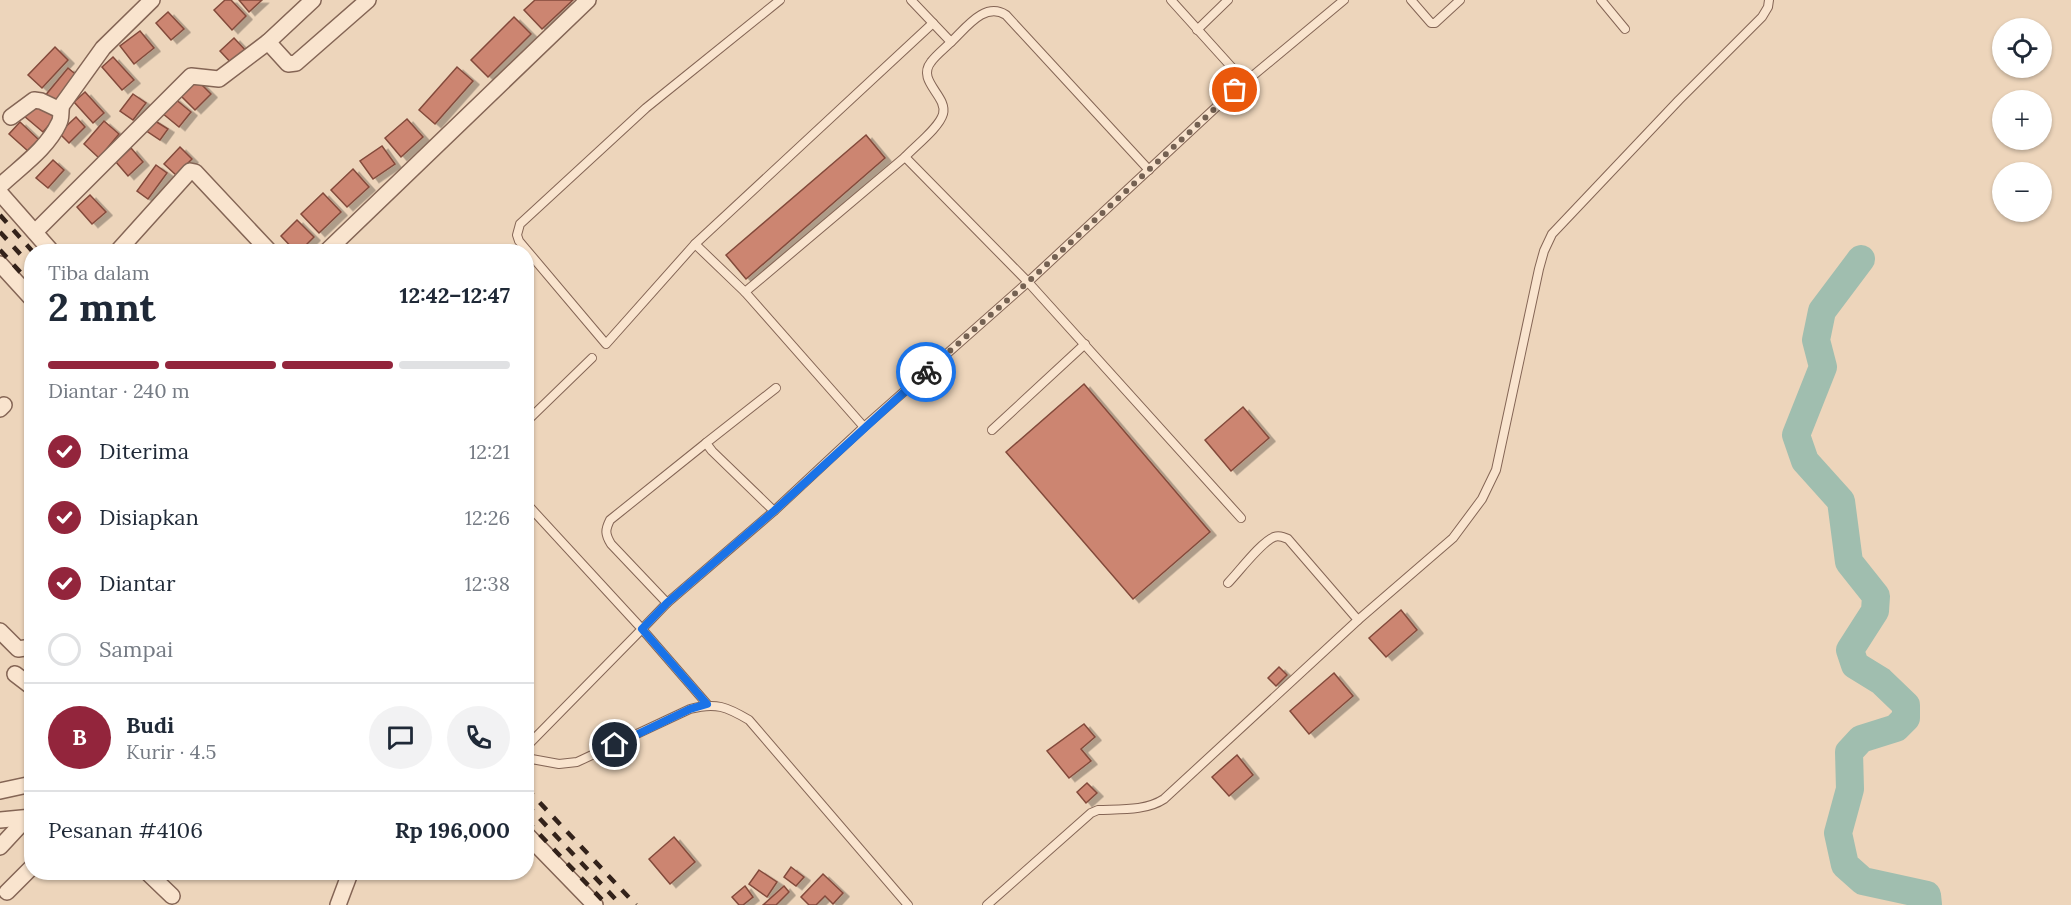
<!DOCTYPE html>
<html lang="id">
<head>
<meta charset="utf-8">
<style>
	:root { --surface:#fff; --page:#f2f2f3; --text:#1f2937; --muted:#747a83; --line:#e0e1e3; --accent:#93253c }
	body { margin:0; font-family:Lora,serif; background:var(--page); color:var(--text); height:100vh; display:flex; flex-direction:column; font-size:22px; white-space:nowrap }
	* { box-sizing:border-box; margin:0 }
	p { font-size:20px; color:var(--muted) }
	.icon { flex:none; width:33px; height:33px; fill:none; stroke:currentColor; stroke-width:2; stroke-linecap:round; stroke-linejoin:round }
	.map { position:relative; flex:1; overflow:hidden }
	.panel { position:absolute; left:24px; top:244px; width:510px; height:636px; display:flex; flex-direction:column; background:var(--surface); border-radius:24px; box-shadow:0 2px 4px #0004 }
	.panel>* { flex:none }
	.buttons { position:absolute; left:1992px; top:18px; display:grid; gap:12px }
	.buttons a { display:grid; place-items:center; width:60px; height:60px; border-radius:50%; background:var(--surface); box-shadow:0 2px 4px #0004; font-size:30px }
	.pin { position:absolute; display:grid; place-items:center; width:51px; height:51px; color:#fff; margin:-26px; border:3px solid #fff; border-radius:50%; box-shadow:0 2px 6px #0007 }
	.courier { position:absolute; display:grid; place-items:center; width:60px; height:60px; margin:-30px; border:4px solid #1a73e8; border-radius:50%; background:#fff; color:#222; box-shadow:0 2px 8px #0007 }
	.summary em { font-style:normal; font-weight:700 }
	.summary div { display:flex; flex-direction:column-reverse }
	.summary { display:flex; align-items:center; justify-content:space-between; height:102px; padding:0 24px }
	h1 { font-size:39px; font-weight:700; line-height:45px }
	.bar { display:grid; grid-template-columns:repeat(4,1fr); gap:9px 6px; align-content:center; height:72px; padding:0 24px }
	.bar i { height:8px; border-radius:4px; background:var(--line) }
	.bar .selected { background:var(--accent) }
	.bar p { grid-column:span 4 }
	.line { display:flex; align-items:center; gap:15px; padding:0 24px; border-top:2px solid var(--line) }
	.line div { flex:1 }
	.round { display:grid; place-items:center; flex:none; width:63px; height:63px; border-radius:32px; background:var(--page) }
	ol { padding:0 24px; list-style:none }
	li { display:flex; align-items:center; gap:18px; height:66px }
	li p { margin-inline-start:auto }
	li .icon { padding:6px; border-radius:50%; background:var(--accent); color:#fff; stroke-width:4 }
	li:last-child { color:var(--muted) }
	li i { width:33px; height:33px; border:3px solid var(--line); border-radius:50% }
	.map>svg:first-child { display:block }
</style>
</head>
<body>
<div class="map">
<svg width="2071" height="905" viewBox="0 0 2071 905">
	<defs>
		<filter id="shadow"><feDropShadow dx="6" dy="3.5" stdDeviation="0" flood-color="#0004"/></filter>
	</defs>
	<rect width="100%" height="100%" fill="#edd5bb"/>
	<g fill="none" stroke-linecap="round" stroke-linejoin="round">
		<path stroke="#a0beaf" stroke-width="28" d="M1861,259L1822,311L1816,340L1823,367L1796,435L1805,461L1841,501L1849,562L1876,596L1875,611L1850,650L1855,665L1881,681L1906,705V718L1896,728L1861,739L1849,752L1850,789L1838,833L1845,865L1863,881L1927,895L1928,905"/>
	</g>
	<g fill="#cc8571" stroke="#834a3b" stroke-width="1.5" filter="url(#shadow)">
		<path d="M225,0H231L246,16L232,30L214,10Z"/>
		<path d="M239,0H262L249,12Z"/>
		<path d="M535,0H573L542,29L524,10Z"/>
		<path d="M168,12L184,29L171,40L156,23Z"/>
		<path d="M514,17L531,34L488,77L471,60Z"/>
		<path d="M140,31L154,48L134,64L120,46Z"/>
		<path d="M234,38L248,53L234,66L220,51Z"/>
		<path d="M55,47L68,60L42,88L28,75Z"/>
		<path d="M113,57L134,80L122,90L102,67Z"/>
		<path d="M457,67L473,81L435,124L419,110Z"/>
		<path d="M68,68L79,77L55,106L44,97Z"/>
		<path d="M197,80L211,94L195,110L181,96Z"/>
		<path d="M85,92L104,113L93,123L74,102Z"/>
		<path d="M133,94L146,103L133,120L120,111Z"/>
		<path d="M174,98L191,112L179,127L162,113Z"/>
		<path d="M36,102L55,118L43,132L24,116Z"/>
		<path d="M76,117L85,127L69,143L59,133Z"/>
		<path d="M152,119L168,129L160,140L145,130Z"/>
		<path d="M407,119L423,137L401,157L385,138Z"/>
		<path d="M104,121L119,134L99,158L84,144Z"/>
		<path d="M20,122L39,140L29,152L9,134Z"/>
		<path d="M866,135L885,158L746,279L726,255Z"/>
		<path d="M382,146L395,164L373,179L360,161Z"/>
		<path d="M180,147L192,159L176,175L164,164Z"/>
		<path d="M131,148L143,162L128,176L116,162Z"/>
		<path d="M53,160L64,170L48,188L36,178Z"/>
		<path d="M156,165L167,173L148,199L137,191Z"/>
		<path d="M353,169L369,187L347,207L331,190Z"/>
		<path d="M323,193L341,212L319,233L301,214Z"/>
		<path d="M90,195L106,212L92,224L77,207Z"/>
		<path d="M297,220L314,237L299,252H296L281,236Z"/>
		<path d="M1084,384L1210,532L1133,599L1006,452Z"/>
		<path d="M1243,407L1269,438L1231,471L1205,440Z"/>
		<path d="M1401,610L1417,630L1386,657L1369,638Z"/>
		<path d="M1279,667L1287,675L1276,686L1268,678Z"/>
		<path d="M1334,673L1353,696L1309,734L1290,711Z"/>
		<path d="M1084,724L1095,737L1081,749L1091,761L1069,778L1047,751Z"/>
		<path d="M1237,755L1253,775L1229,796L1212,777Z"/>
		<path d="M1087,783L1097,793L1086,803L1077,792Z"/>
		<path d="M674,837L695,862L670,884L649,859Z"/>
		<path d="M791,867L804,877L796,886L784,877Z"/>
		<path d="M759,870L777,882L767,897L749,884Z"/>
		<path d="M823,874L843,893L833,904L825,896L816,905H809L801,897Z"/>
		<path d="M745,886L753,897L743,905H739L732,897Z"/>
		<path d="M784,886L789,892L776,905H763Z"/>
	</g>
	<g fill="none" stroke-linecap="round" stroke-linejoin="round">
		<defs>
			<g id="lane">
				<path d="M780,0L646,108L520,224L517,235L519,241L606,344L695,244L933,23"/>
				<path d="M911,0L951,42C966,28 985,1 1006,15L1149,170"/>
				<path d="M1171,0L1245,82"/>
				<path d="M1411,0L1431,23H1435L1460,0"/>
				<path d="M1601,0L1625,29"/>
				<path d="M1197,30L1228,0"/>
				<path d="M905,157C915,146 939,128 943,114C948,96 916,81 931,62C936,55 944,49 951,42"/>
				<path d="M695,244L745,292"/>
				<path d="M418,252L419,251"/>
				<path d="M526,422L592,358"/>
				<path d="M864,427L745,292L905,157L1028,282L1241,518"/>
				<path d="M992,430L1085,344"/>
				<path d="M526,503L642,629L526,747"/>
				<path d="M774,511L712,451L706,443L776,388"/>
				<path d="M1228,583C1238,573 1261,542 1274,537C1279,535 1283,537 1288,539L1358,620"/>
				<path d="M667,603L611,544C605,534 605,530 610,520L706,443"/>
				<path d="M707,704L642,629L667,603L774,511L864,427L1028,282L1226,98L1344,0"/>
				<path d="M526,758L559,764L577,762L690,709C716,702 727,707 749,720L908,905"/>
				<path d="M987,905L1091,813L1098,810C1120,809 1146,811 1164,799L1358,620L1453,538L1482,499L1496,470L1539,269L1544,251L1552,234L1679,100L1762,17L1768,7L1769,0"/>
			</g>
			<g id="street">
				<path d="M268,42L313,0"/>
				<path d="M11,117L34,100L41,101L60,110"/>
				<path d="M0,186C20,167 47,149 59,123C62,118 60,111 62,105L103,48L152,0"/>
				<path d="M0,193L52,252"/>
				<path d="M35,232L191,76L219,79L268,42L288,64L296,63L368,0"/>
				<path d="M117,252L190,171L195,172L270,252"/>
				<path d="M326,252L588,0"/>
				<path d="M0,264L32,299"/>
				<path d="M0,409L4,405"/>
				<path d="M0,631L18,649L32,647"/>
				<path d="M15,674L32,687"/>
				<path d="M0,791L32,784"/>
				<path d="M0,820L32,817"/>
				<path d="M526,834L595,905"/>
				<path d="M0,847L26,819"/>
				<path d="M148,873L172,896"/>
				<path d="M7,892L32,867"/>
				<path d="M338,905L350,873"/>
			</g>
		</defs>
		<use href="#lane" stroke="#846555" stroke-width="10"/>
		<use href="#street" stroke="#846555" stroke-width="18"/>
		<use href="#lane" stroke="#f9e4ce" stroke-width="8"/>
		<use href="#street" stroke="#f9e4ce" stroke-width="15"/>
		<g stroke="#33221a" stroke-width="4.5" stroke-dasharray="10 10" stroke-linecap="butt">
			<path d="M0,215L33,252"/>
			<path d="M0,232L32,267"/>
			<path d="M0,250L32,285"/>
			<path d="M526,788L636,905"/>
			<path d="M526,804L621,905"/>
			<path d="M526,820L607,905"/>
		</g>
	</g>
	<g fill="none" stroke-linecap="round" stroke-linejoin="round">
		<path stroke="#746152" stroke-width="6" stroke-dasharray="0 10.8" d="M926,372L1028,282L1235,90"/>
		<path stroke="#1a73e8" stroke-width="8" d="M615,745L690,709L707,704L642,629L667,603L774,511L926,372"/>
	</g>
</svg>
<div class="buttons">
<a><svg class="icon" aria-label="locate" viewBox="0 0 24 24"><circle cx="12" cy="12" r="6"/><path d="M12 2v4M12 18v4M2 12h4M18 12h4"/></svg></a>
<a>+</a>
<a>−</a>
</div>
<div class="pin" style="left:1235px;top:90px;background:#ea580c"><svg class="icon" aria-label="bag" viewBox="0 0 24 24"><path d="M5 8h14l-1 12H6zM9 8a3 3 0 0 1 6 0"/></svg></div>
<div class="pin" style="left:615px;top:745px;background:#1f2937"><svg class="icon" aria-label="home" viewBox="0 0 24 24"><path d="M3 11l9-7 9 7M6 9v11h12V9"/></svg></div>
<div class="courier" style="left:926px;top:372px"><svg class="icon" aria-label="bike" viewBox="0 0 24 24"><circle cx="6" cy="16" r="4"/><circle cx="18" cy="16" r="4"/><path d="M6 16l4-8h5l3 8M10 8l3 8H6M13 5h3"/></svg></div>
<section class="panel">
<div class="summary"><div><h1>2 mnt</h1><p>Tiba dalam</p></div><em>12:42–12:47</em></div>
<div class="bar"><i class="selected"></i><i class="selected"></i><i class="selected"></i><i></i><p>Diantar · 240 m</p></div>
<ol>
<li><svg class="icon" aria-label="check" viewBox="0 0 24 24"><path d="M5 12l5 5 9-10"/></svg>Diterima<p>12:21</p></li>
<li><svg class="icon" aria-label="check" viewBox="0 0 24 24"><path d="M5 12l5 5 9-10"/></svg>Disiapkan<p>12:26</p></li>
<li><svg class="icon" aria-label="check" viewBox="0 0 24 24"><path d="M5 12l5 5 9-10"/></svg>Diantar<p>12:38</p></li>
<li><i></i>Sampai</li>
</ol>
<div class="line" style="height:108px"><b class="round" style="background:var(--accent);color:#fff">B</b><div><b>Budi</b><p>Kurir · 4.5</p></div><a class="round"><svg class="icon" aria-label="chat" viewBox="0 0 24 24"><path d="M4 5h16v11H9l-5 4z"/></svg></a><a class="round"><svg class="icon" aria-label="phone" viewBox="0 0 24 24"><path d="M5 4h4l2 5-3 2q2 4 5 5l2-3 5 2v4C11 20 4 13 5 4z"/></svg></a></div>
<div class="line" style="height:78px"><div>Pesanan #4106</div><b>Rp 196,000</b></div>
</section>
</div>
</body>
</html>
